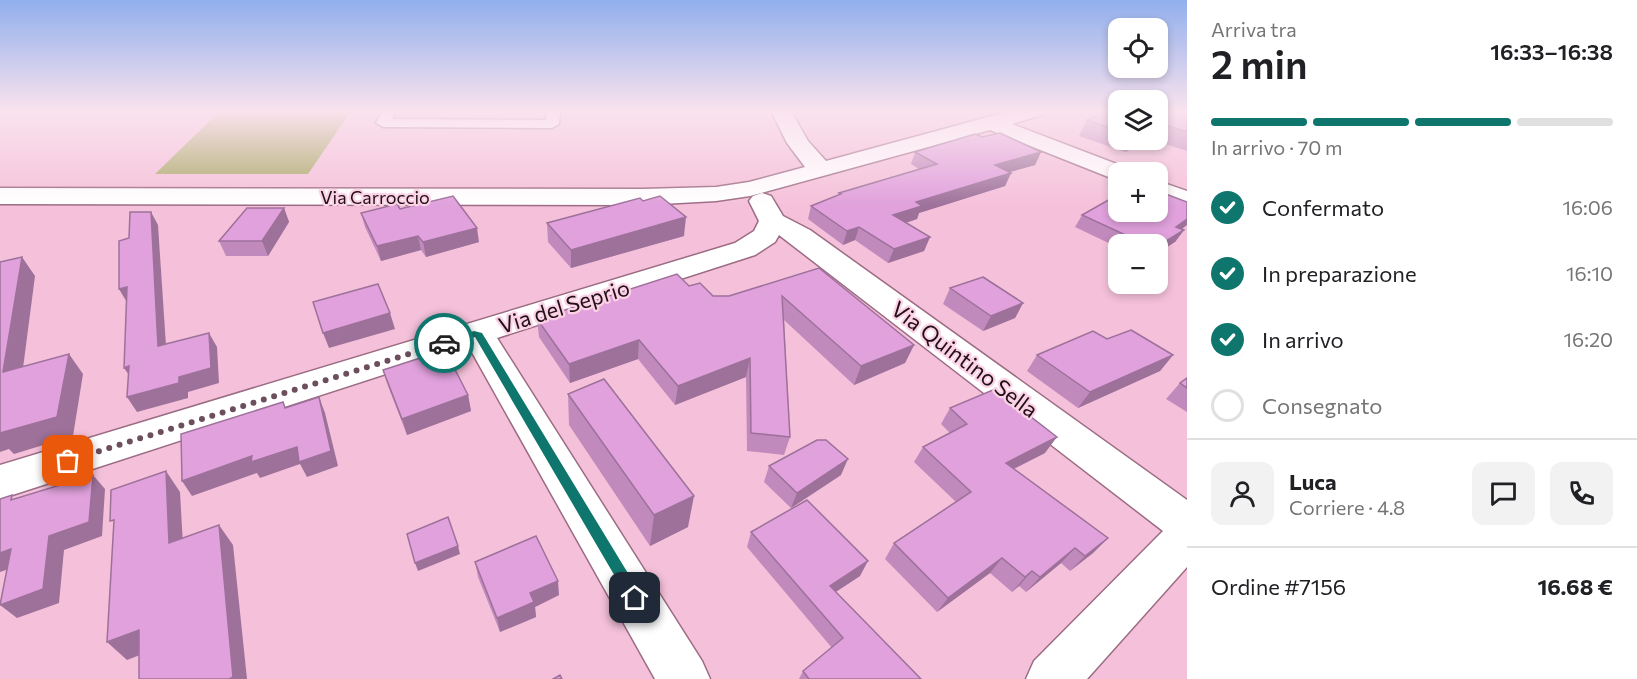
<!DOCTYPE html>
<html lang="it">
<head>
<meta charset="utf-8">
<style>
	:root { --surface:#fff; --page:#f2f2f2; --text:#202124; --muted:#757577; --line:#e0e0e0; --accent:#0f766e }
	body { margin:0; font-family:Commissioner,sans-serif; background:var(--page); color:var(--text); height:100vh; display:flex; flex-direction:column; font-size:22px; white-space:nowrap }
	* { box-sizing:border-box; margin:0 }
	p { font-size:20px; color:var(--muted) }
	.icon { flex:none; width:33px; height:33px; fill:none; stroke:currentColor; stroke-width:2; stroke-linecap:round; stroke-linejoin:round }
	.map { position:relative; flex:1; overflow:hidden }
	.details { display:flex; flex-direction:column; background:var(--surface); width:450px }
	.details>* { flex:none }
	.tools { position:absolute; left:1108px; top:18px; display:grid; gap:12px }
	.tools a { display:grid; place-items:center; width:60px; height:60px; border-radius:12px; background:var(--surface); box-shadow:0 3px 9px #0003; font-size:30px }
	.pin { position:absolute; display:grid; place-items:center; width:51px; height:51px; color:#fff; margin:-26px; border-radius:12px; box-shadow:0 3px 9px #0006 }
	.courier { position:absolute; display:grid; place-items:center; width:60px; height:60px; margin:-30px; border:4px solid #0f766e; border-radius:50%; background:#fff; color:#222; box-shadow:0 2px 8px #0007 }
	.headline em { font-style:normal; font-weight:600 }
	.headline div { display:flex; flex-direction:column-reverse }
	.headline { display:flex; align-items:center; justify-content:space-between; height:102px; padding:0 24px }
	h1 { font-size:39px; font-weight:600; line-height:45px }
	.bar { display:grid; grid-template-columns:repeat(4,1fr); gap:9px 6px; align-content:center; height:72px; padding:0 24px }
	.bar i { height:8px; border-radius:4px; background:var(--line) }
	.bar .current { background:var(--accent) }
	.bar p { grid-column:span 4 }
	.line { display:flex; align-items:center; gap:15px; padding:0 24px; border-top:2px solid var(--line) }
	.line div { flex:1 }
	.round { display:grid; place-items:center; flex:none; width:63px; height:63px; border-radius:12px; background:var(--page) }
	ol { padding:0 24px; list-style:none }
	li { display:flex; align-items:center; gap:18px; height:66px }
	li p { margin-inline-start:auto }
	li .icon { padding:6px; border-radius:50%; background:var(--accent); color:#fff; stroke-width:4 }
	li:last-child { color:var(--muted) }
	li i { width:33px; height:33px; border:3px solid var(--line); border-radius:50% }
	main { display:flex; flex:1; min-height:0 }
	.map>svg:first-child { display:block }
</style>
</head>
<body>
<main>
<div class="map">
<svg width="1187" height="679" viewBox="0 0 1187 679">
	<rect width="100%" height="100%" fill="#f5c1da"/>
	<path fill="#a8a863" d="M220,111H351L308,174H155Z"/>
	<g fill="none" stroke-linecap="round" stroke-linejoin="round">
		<defs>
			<path id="lane" d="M382,111H395L392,119L546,120L547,111H560L559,124L552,128L383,127L376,123Z"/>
			<g id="street">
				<path d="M771,111H791L808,141L826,161L1010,111H1045L1042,115L1012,124L1127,168L1131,172H1119V180L1111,178L990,130L750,196L716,201L643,205L0,204V188L643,189L716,187L749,182L805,167L787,143Z"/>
				<path d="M1158,181L1187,191V208L1158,197Z"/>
				<path d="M762,193L771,196L783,216L810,230L1187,500V567L1087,679H1026L1034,661L1163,531L779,235L775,242L755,255L497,338L702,661L710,679H655L469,347L0,499V465L735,243L754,231L759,221L749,201L753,196Z"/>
			</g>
		</defs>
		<use href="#lane" stroke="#9b6c83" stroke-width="3"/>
		<use href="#street" stroke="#9b6c83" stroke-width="3"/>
		<use href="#lane" fill="#fff" fill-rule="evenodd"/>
		<use href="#street" fill="#fff" fill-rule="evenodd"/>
	</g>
	<g fill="#c18abd">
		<path d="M1119,111V140H1150L1125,152L1079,136L1087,120Z"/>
		<path d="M1158,111H1187V151L1153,140H1158Z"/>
		<path d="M982,137L1041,152L1035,165L1010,172L1011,173L1005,186L919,213L917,219L905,223L930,237L924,251L888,263L855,240L843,245L808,219L811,206L838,195L839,193L919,169L911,164L915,152Z"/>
		<path d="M643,201L684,236L571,268L548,242L547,223Z"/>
		<path d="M284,208L289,222L268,256H226L219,241Z"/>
		<path d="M400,209L479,242L426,257L421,250L381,261L365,227L361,213Z"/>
		<path d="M1082,215L1187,225L1182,229L1184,230L1175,242L1158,244H1119V248L1075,227Z"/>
		<path d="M819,268L914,345L905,363L854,385L784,320L790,437L784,455L747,451L746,377L675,405L638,359L570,383L539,337L537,319L689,286L713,296H729Z"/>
		<path d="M950,288L1023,303L1015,318L983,331L943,304Z"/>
		<path d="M1107,339L1173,355L1160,371L1078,408L1027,371L1037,355Z"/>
		<path d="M383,370L468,395L471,411L407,435L388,386Z"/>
		<path d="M1187,378V412L1166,399L1180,383Z"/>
		<path d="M568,394L688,527L650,546L569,425Z"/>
		<path d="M950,408L1045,453L1014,469L1108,538L1093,553L1070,571L1061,563L1026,592L1019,586L1012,592L990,573L937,612L885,559L894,543L956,502L914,462L923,447L950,433L941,424Z"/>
		<path d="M769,466L841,475L791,508L764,482Z"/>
		<path d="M751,532L860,576L836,592L921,679H799L803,671L832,648L747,547Z"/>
		<path d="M475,562L559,595L535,607L536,617L500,632L478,577Z"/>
	</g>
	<g fill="#9d719a">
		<path d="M1132,140H1150L1125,152Z"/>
		<path d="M1041,152L1035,165L989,178L995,165Z"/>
		<path d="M1011,173L1005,186L919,213L917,219L888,229L893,215L916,202Z"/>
		<path d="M284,208L289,222L268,256L262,241Z"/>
		<path d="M151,212L158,225L167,361L158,346Z"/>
		<path d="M686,217L684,236L571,268V250Z"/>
		<path d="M1187,219V225L1167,239L1176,227Z"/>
		<path d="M859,227L855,240L843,245L847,231Z"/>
		<path d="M477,228L479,242L426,257L423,242Z"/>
		<path d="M1184,230L1175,242L1158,253V246Z"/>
		<path d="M418,236L421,250L381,261L377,246Z"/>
		<path d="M930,237L924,251L888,263L894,249Z"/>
		<path d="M22,257L35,276L20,391L3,372Z"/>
		<path d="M127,287L128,304L119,289Z"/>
		<path d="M1023,303L1015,318L983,331L991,316Z"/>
		<path d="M390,313L395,329L329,348L323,333Z"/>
		<path d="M209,333L217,347L219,383L188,392V398L137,412L127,397L179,377Z"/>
		<path d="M639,340L638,359L570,383L569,364Z"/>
		<path d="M914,345L905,363L854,385L861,366Z"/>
		<path d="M69,354L83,374L73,436L14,454L9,449L0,452V431Z"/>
		<path d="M1173,355L1160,371L1078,408L1090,392Z"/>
		<path d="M750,358L746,377L675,405L678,386Z"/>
		<path d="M129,366L134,382L124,368Z"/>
		<path d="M468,395L471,411L407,435L402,419Z"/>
		<path d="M319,397L325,413L338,466L307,477L300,464L260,478L257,473L192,496L182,481L252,456Z"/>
		<path d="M1057,437L1045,453L995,478L1006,463Z"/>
		<path d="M848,459L841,475L791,508L797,493Z"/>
		<path d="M166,471L180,492L184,563L169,543Z"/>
		<path d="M93,475L105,489L102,536L64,550L59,603L17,618L0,605Z"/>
		<path d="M694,496L688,527L650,546L654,515Z"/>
		<path d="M219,525L233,545L247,679H229Z"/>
		<path d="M1108,538L1093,553L1070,571L1085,556Z"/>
		<path d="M458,546L460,554L418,571L415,563Z"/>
		<path d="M1075,548L1061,563L1026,592L1040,577Z"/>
		<path d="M11,549L27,563L0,572V553Z"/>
		<path d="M1002,558L990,573L937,612L948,598Z"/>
		<path d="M868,561L860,576L823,600L830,586Z"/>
		<path d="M1032,571L1019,586L1012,592L1025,577Z"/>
		<path d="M558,581L559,595L535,607L536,617L500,632L497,618L530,593Z"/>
		<path d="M139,630L158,648L127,660L107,642Z"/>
	</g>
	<g fill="#e0a1dc" stroke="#9d719a" stroke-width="1.5">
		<path d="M1106,111H1119V131L1087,120Z"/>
		<path d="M1158,111H1187V132L1160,123L1158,124Z"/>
		<path d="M1000,133L1041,152L995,165L1011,173L916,202L922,206L893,215L930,237L894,249L859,227L847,231L811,206L841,194L839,193L937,164L915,152L975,134L982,137Z"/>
		<path d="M1158,191L1187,202V219L1176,227L1184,230L1158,246V244H1145L1082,215L1119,194V212H1158Z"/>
		<path d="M453,196L477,228L423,242L418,236L377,246L361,213L397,204L400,209Z"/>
		<path d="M660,196L686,217L571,250L547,223L640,198L643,201Z"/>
		<path d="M247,208H284L262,241H219Z"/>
		<path d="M130,212H151L158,346L209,333L211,368L179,377V383L127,397L129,366L124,368L127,287L119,289V241L129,238Z"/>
		<path d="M22,257L3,372L69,354L57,417L0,433V262Z"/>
		<path d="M819,268L914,345L861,366L782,296L790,437L751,433L750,358L678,386L639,340L569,364L537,319L677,274L689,286L700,283L713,296H729Z"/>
		<path d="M983,277L1023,303L991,316L950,288Z"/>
		<path d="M378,284L390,313L323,333L313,302Z"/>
		<path d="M1131,330L1173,355L1090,392L1037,355L1093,331L1107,339Z"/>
		<path d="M445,350L468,395L402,419L383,370Z"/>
		<path d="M1187,378V388L1180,383Z"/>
		<path d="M604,379L694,496L654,515L568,394Z"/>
		<path d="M995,389L1057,437L1006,463L1108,538L1085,556L1075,548L1040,577L1032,571L1025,577L1002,558L948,598L894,543L971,492L923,447L967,424L950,408Z"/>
		<path d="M319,397L331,451L299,462L297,447L251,462L252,456L182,481L181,434L283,402L285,408Z"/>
		<path d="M817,440H826L848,459L797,493L769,466Z"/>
		<path d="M166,471L169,543L219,525L233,677L229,679H139V630L107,642L114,520L110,521L111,490Z"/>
		<path d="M93,475L89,522L49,536L43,589L0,605L11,549L0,553V499L12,495L11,500Z"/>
		<path d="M807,500L868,561L830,586L921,679H809L803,671L843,638L751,532Z"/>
		<path d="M448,517L458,546L415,563L407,534Z"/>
		<path d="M536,536L558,581L530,593L534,602L497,618L475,562Z"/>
		<path d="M560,675L562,679H553Z"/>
	</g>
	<linearGradient id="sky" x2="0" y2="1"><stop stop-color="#91afed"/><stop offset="0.54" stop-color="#fae3ee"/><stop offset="1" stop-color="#fae3ee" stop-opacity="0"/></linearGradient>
	<rect width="1187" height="206" fill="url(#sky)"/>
	<path fill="#0f766e" d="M474,331L482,333L640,593V602H630L475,337L444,347L439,343Z"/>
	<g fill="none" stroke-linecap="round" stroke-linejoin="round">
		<path stroke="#6c4e5d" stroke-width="6" stroke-dasharray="0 10.8" d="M68,461L444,343"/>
	</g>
	<g text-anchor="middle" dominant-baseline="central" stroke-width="4.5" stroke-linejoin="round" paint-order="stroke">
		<g font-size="18" fill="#221019" stroke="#fcd2e5">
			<text x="375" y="197">Via Carroccio</text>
		</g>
		<g font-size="22" fill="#221019" stroke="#fcd2e5">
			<text transform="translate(564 306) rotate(-17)">Via del Seprio</text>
			<text transform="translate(965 359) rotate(37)">Via Quintino Sella</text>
		</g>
	</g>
</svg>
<div class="tools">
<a><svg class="icon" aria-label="locate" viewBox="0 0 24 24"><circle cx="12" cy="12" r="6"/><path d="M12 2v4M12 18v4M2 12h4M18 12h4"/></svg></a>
<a><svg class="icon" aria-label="layers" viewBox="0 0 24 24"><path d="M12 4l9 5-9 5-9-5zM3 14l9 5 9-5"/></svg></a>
<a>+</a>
<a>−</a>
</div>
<div class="pin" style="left:68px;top:461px;background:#ea580c"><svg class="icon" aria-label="bag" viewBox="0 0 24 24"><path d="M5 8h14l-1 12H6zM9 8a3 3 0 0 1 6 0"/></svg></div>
<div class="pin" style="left:635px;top:598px;background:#1f2937"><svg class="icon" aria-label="home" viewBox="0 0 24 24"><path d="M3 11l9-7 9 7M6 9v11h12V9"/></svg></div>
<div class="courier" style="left:444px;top:343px"><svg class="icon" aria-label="car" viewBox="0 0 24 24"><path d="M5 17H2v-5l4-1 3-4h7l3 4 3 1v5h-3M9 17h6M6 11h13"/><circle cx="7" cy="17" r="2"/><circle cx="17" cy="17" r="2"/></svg></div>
</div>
<section class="details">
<div class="headline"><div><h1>2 min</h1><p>Arriva tra</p></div><em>16:33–16:38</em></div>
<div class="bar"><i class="current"></i><i class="current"></i><i class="current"></i><i></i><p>In arrivo · 70 m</p></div>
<ol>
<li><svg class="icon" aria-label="check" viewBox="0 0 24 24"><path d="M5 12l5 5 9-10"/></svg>Confermato<p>16:06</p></li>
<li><svg class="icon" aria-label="check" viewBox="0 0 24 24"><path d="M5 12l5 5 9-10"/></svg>In preparazione<p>16:10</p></li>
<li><svg class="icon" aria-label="check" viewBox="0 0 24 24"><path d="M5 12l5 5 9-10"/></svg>In arrivo<p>16:20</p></li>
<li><i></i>Consegnato</li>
</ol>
<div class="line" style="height:108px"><a class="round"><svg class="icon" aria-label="person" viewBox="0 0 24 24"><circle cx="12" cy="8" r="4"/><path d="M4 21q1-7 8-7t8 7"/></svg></a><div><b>Luca</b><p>Corriere · 4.8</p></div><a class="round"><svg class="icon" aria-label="chat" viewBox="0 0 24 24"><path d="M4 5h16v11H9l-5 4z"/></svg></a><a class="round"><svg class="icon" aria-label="phone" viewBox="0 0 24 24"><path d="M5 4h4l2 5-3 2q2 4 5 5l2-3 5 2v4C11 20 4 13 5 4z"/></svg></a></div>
<div class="line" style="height:78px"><div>Ordine #7156</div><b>16.68 €</b></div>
</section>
</main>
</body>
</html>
